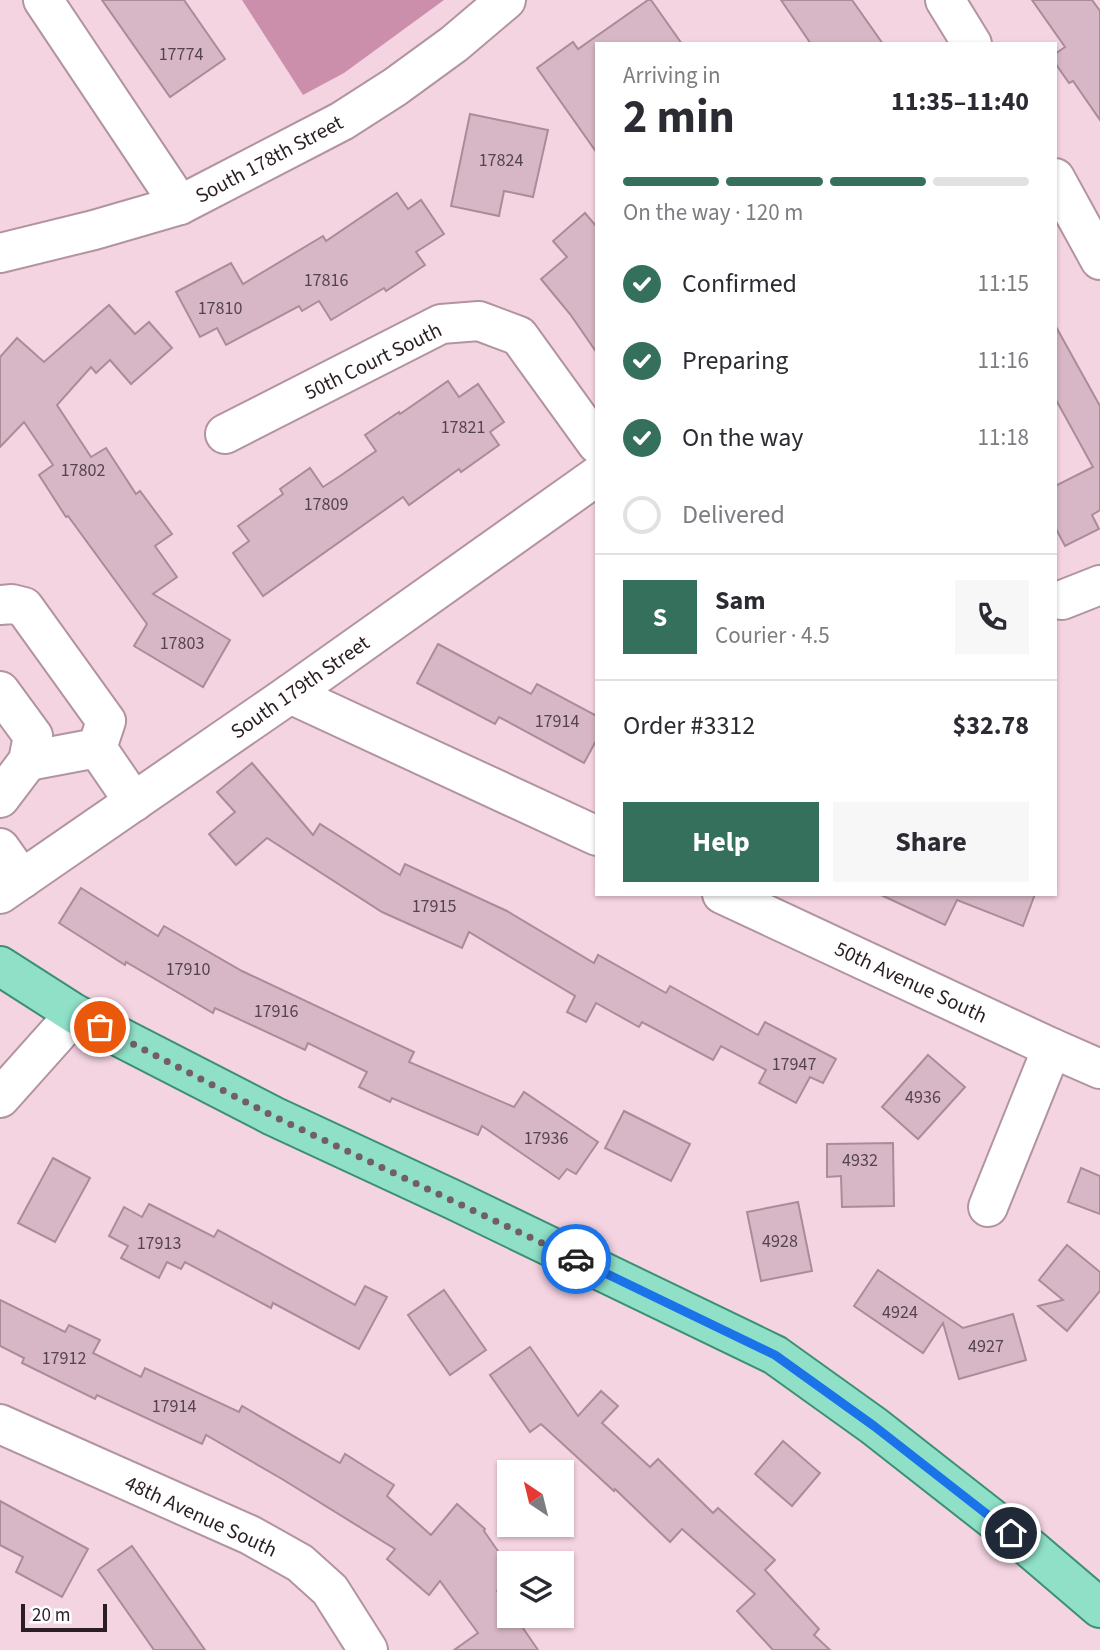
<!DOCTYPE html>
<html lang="en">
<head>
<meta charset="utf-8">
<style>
	:root { --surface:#fff; --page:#f7f7f7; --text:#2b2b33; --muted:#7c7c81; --line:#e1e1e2; --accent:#34705b }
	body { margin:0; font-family:"Source Sans 3",sans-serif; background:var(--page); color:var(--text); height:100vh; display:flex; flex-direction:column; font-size:26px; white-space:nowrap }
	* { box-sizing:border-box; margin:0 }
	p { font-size:23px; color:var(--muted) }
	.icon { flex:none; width:38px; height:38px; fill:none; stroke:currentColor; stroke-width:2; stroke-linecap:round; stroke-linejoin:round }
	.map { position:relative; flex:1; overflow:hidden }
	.drawer { position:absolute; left:595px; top:42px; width:462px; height:854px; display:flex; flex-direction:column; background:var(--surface); border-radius:0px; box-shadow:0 2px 5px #0004 }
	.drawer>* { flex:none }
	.needle { width:46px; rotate:325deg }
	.controls { position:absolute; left:497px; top:1460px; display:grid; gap:14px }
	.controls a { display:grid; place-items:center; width:77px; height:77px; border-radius:0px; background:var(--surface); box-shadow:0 2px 5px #0004; font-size:35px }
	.scale { position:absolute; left:21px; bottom:18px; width:86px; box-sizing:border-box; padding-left:7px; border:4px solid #2a1e24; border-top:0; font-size:19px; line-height:24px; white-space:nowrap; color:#2a1e24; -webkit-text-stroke:5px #fff; paint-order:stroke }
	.pin { position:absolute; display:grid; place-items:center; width:60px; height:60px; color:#fff; margin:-30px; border:4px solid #fff; border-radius:50%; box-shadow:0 2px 7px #0007 }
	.courier { position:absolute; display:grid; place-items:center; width:70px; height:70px; margin:-35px; border:5px solid #1a73e8; border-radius:50%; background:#fff; color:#222; box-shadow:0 2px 9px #0007 }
	.overview em { font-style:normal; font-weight:700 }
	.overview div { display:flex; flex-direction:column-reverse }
	.overview { display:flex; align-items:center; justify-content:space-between; height:119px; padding:0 28px }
	h1 { font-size:46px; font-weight:700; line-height:52px }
	.bar { display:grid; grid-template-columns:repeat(4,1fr); gap:10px 7px; align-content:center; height:84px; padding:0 28px }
	.bar i { height:9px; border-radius:5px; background:var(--line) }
	.bar .current { background:var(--accent) }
	.bar p { grid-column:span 4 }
	.line { display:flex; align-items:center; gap:18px; padding:0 28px; border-top:2px solid var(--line) }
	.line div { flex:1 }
	.round { display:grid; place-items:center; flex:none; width:74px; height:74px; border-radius:0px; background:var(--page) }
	ol { padding:0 28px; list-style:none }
	li { display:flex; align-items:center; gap:21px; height:77px }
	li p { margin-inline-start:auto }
	li .icon { padding:7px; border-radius:50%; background:var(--accent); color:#fff; stroke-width:4 }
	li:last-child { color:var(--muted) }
	li i { width:38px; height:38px; border:4px solid var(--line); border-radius:50% }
	.primary-button { display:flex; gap:14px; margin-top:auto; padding:14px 28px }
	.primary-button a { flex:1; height:80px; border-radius:0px; background:var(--accent); color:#fff; font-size:28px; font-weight:700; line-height:80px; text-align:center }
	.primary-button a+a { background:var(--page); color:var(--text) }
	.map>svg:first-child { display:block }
</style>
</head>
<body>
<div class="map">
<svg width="1100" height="1650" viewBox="0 0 1100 1650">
	<rect width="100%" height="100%" fill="#f5d4e2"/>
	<path fill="#cc8fab" d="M242,0H444L344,73L303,95Z"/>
	<g fill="#d7b7c5" stroke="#aa8c99" stroke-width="2">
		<path d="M102,0H184L225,59L170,97Z"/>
		<path d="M648,0H651L682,44H597V153L537,68L573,42L578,49Z"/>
		<path d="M781,0H852L883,44H811Z"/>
		<path d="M1032,0H1092L1100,11V120L1073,81L1069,83L1055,63V54L1065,47Z"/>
		<path d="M470,114L548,130L533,197L504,191L499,216L451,206Z"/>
		<path d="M397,193L408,209L421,200L444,234L416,252L425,265L386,291L384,288L331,320L319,301L302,311L299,306L226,345L217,328L200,337L176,292L231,263L243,284L323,236L326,241Z"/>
		<path d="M585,213L597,227V353L570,314L541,279L567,257L553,241Z"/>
		<path d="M109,305L135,334L149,322L172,348L131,384L110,360L96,373L91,367L57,405L91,457L106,448L136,494L140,491L172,534L155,546L177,577L153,594L230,640L203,687L134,646L147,624L68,516L66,517L39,475L53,465L24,422L0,447V357L17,338L44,362Z"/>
		<path d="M1055,325L1100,406V510L1092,515L1099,529L1065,546L1055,527V486L1093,467L1055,398Z"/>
		<path d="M448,381L459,397L478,384L504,422L490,432L499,445L461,472L459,469L409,505L403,497L263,596L233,553L249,541L238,526L283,494L280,489L310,468L323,487L340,476L376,451L365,435L399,412L400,414Z"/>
		<path d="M438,644L531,694L537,684L597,716V739L584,763L499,717L495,724L417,683Z"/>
		<path d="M252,763L313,835L320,824L400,875L405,864L507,911L594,963L598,955L666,993L670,986L758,1035L765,1022L836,1059L823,1083L810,1077L796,1103L759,1083L766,1070L721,1046L713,1060L642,1022L639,1027L596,1003L586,1022L567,1012L575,996L469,932L462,948L382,912L267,838L236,865L209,834L235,812L217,792Z"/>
		<path d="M81,888L158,936L164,926L242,971L414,1052L409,1062L514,1107L524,1092L598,1142L576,1174L567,1169L559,1179L482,1126L478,1135L392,1098L390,1102L359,1087L367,1072L308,1043L305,1050L215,1008L213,1013L126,962L125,965L59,923Z"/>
		<path d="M879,894H1035L1023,926L957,900L945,925Z"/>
		<path d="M928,1055L965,1087L918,1139L882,1107Z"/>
		<path d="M624,1111L690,1144L671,1181L605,1148Z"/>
		<path d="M893,1143L894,1206L842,1207L841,1176L827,1177V1144Z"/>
		<path d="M53,1158L90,1178L55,1242L18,1223Z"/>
		<path d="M1081,1168L1100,1176V1214L1068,1202Z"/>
		<path d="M798,1202L812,1271L761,1281L747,1212Z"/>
		<path d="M149,1204L214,1237L218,1230L355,1305L365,1286L387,1297L359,1349L273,1303L271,1308L185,1262L181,1269L167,1262L159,1278L121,1258L128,1246L109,1236L124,1207L142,1217Z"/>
		<path d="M1067,1245L1100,1272V1291L1067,1331L1038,1306L1063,1300L1039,1280Z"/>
		<path d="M878,1270L963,1328L1013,1314L1026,1360L959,1379L943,1323L923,1353L854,1306Z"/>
		<path d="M444,1290L486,1350L450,1375L408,1315Z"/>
		<path d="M0,1300L65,1332L69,1325L100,1340L93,1353L141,1377L145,1368L239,1412L242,1406L340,1463L345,1454L394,1485L387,1496L431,1535L457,1504L485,1529L484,1531L509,1567V1582L497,1591L509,1608V1615H514L538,1650H454L478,1633L440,1581L429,1595L387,1559L395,1549L282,1479L206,1435L202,1444L97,1395L95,1399L22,1363L24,1358L0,1346Z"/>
		<path d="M530,1347L578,1416L601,1391L618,1406L602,1423L650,1467L658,1459L713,1513L718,1508L775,1560L765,1570L819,1629L814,1635L830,1650H773L737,1611L755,1594L682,1529L670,1542L615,1489L614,1491L541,1424L530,1432L490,1375Z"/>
		<path d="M783,1441L820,1473L792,1506L755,1474Z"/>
		<path d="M0,1501L88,1549L62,1597L16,1572L23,1557L0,1545Z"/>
		<path d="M132,1546L205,1650H154L98,1570Z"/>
	</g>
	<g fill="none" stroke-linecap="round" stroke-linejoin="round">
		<defs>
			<g id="minor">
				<path d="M43,0L180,205"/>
				<path d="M945,0L972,44"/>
				<path d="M1055,178L1100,260"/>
				<path d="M0,253L94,230L180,205L342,121L395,87L454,44L506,0"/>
				<path d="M225,434L441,324L479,321L519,336L597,444"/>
				<path d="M1062,600L1100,585"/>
				<path d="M0,605L12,604L24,607L106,721L97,748"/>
				<path d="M0,691L33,736L28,761L0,798"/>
				<path d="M290,694L597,836"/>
				<path d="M28,761L97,748L134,802"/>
				<path d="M0,848L22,879"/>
				<path d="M0,894L290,694L597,476"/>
				<path d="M722,894L1052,1048L1100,1069"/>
				<path d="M0,1098L75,1014"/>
				<path d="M988,1207L1052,1048"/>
				<path d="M0,1424L250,1535L300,1563L330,1590L368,1650"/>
			</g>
			<path id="major" d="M0,966L75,1014L273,1116L454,1200L775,1355L874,1426L1031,1549L1100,1608"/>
		</defs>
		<use href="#minor" stroke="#b294a1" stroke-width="42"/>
		<use href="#major" stroke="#3c8f75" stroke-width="42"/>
		<use href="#minor" stroke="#fff" stroke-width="38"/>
		<use href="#major" stroke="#8fe0c7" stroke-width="38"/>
	</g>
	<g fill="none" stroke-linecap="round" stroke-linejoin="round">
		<path stroke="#715e66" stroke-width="7" stroke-dasharray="0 12.6" d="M100,1027L273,1116L576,1259"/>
		<path stroke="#1a73e8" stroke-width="9" d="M576,1259L775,1355L874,1426L1011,1533"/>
	</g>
	<g text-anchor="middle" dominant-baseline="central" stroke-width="5" stroke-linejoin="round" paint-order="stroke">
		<g font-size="18" fill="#55444c">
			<text x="181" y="54">17774</text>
			<text x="501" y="160">17824</text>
			<text x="326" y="280">17816</text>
			<text x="220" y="308">17810</text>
			<text x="463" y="427">17821</text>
			<text x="83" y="470">17802</text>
			<text x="326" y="504">17809</text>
			<text x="182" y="643">17803</text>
			<text x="557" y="721">17914</text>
			<text x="434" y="906">17915</text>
			<text x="188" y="969">17910</text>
			<text x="276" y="1011">17916</text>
			<text x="794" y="1064">17947</text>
			<text x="923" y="1097">4936</text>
			<text x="546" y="1138">17936</text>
			<text x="860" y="1160">4932</text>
			<text x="780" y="1241">4928</text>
			<text x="159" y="1243">17913</text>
			<text x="900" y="1312">4924</text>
			<text x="986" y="1346">4927</text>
			<text x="64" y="1358">17912</text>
			<text x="174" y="1406">17914</text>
		</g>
		<g font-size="21" fill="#2a1e24" stroke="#fff">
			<text transform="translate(269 159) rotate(-28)">South 178th Street</text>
			<text transform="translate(373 361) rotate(-26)">50th Court South</text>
			<text transform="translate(300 687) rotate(-35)">South 179th Street</text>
			<text transform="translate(911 982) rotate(25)">50th Avenue South</text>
			<text transform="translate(201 1516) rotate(25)">48th Avenue South</text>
		</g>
	</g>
</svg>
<div class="controls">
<a><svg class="needle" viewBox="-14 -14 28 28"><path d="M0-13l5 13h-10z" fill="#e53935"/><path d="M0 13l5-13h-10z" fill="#7c7c81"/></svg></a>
<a><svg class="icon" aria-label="layers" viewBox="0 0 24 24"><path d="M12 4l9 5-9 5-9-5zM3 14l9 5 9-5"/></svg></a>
</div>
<div class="scale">20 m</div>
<div class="pin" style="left:100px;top:1027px;background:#ea580c"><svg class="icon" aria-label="bag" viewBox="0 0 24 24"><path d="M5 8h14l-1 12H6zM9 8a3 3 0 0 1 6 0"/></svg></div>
<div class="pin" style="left:1011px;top:1533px;background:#1f2937"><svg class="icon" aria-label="home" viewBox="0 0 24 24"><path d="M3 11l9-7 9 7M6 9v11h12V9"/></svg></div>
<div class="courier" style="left:576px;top:1259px"><svg class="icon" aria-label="car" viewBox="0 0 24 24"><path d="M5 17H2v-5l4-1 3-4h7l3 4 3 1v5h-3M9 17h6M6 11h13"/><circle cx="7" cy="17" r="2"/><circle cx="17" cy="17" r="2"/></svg></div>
<section class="drawer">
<div class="overview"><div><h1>2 min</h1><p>Arriving in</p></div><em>11:35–11:40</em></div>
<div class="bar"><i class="current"></i><i class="current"></i><i class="current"></i><i></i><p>On the way · 120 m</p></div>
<ol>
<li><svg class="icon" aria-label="check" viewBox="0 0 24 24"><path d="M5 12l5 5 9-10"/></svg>Confirmed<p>11:15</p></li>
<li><svg class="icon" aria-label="check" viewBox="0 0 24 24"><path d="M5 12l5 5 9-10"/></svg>Preparing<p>11:16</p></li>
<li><svg class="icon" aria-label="check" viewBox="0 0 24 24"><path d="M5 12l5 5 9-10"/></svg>On the way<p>11:18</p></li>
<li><i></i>Delivered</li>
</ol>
<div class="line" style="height:126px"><b class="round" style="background:var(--accent);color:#fff">S</b><div><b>Sam</b><p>Courier · 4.5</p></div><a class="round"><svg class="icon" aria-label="phone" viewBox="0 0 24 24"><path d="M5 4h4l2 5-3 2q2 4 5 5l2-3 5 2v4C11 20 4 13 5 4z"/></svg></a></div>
<div class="line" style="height:91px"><div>Order #3312</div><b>$32.78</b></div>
<div class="primary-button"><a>Help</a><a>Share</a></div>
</section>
</div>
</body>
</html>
